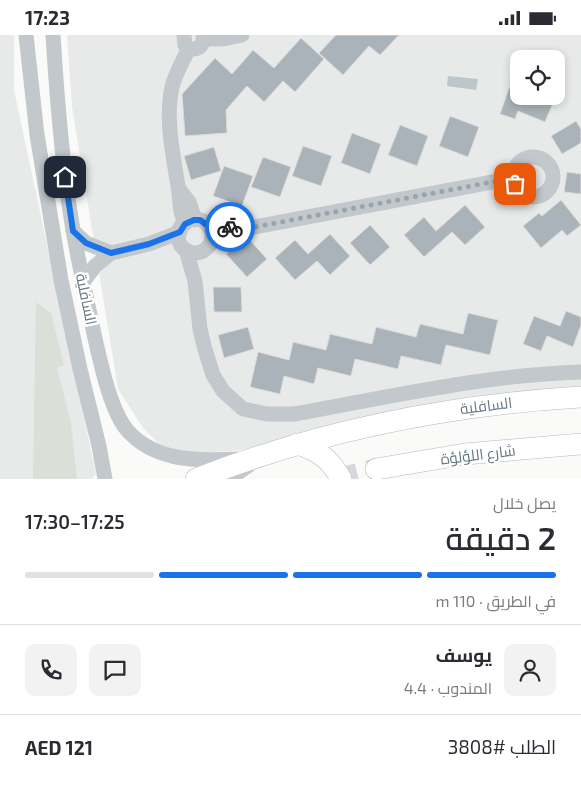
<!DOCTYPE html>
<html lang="ar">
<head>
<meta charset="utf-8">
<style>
	:root { --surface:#fff; --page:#f2f2f3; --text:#2b2b33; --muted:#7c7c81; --line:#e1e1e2; --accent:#1a73e8 }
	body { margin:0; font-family:"Exo 2",Cairo,sans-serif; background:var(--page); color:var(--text); direction:rtl; height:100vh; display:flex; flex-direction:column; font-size:19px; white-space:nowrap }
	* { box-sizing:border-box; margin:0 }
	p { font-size:16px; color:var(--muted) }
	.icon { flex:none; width:28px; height:28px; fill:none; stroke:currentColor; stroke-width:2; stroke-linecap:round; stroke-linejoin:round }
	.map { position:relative; height:444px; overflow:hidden; direction:ltr }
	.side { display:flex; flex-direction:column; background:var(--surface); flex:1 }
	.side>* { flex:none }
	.fabs { position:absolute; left:510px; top:15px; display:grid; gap:10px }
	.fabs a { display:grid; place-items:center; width:55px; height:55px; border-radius:10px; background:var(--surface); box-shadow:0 2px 8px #0003; font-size:25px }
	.pin { position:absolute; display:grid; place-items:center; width:42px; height:42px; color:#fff; margin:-21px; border-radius:10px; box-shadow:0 2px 8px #0006 }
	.courier { position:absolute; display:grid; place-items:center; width:50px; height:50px; margin:-25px; border:4px solid #1a73e8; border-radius:50%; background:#fff; color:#222; box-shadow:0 1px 6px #0007 }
	.overview em { font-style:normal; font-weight:600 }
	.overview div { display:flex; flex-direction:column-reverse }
	.overview { display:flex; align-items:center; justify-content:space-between; height:85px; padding:0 25px }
	h1 { font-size:32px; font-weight:600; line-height:38px }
	.bar { display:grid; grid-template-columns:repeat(4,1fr); gap:8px 5px; align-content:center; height:60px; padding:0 25px }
	.bar i { height:6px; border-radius:4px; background:var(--line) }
	.bar .selected { background:var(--accent) }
	.bar p { grid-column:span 4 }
	.line { display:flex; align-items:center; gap:12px; padding:0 25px; border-top:1px solid var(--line) }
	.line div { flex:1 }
	.round { display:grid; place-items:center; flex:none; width:52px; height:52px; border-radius:10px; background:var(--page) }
	.status { display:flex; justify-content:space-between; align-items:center; height:35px; padding:0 25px; background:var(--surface); direction:ltr }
	.status svg { height:14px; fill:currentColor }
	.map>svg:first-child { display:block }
</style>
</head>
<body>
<div class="status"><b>17:23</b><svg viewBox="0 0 49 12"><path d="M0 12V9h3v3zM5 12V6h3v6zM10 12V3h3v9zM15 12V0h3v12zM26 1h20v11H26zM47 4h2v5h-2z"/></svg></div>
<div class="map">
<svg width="581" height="444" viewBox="0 0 581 444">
	<rect width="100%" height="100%" fill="#fafaf8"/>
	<g fill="#e8e9e9" fill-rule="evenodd">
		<path d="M0,0H14V55L96,439L92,444H0Z"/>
		<path d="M67,0H581V359L351,388L242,415L198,418L179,416L160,410L143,393L118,354L72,72ZM519,24H556V61H519Z"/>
	</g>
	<path fill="#dadfd7" d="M36,267L51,278L64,330L57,333L71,388L77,444H33Z"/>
	<path fill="#bbc7cb" d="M448,41L478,44L476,55L447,51Z"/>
	<g fill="#aab3b9" stroke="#dcdcda">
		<path d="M336,0H399L380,20L369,11L343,40L319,18Z"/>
		<path d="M301,3L324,24L295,57L283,46L264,67L247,51L226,75L227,98L185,101L182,59L215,23L232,39L253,15L274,33Z"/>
		<path d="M509,53L519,56V61H556L545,87L518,76L515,84L500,79Z"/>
		<path d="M450,81L479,92L468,122L439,111Z"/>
		<path d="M576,86L581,94V108L562,119L551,101Z"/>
		<path d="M400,90L428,101L417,131L388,120Z"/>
		<path d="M352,98L381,109L370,139L341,128Z"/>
		<path d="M303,111L332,121L321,151L292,141Z"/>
		<path d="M214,112L221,136L191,145L184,121Z"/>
		<path d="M263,122L291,132L280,162L251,152Z"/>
		<path d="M224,131L253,141L242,171L213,161Z"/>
		<path d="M567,137L581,139V159L564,157Z"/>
		<path d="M561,165L581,190L567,201L562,195L541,213L523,191L539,178L542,181Z"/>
		<path d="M465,170L485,192L465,210L452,197L424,222L404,200L424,182L436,196Z"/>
		<path d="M370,190L390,212L370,230L350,208Z"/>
		<path d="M330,199L350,221L330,240L317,226L295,245L275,223L295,205L308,219Z"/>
		<path d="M248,203L267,224L247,242L226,219L244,204Z"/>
		<path d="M213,252H241L242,277H214Z"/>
		<path d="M566,276L581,282V290L573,312L547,301L541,316L523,309L534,281L560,291Z"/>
		<path d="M468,278L498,285L490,320L446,310L441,330L401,321L398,334L355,324L351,341L318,333L314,349L284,341L280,359L250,352L258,317L289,325L293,307L326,315L330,299L372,309L376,292L416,302L420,289L463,299Z"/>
		<path d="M248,292L254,314L224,323L218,300Z"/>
	</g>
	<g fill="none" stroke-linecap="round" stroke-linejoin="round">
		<path stroke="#d5d9db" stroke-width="21" stroke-dasharray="21 11" stroke-linecap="butt" d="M337,444L376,434"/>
		<defs>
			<g id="secondary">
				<path d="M297,409C318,415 331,425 341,444"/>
				<path d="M376,434L465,419L581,409"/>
				<path d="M196,444C321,395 447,370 581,362"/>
			</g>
		</defs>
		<use href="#secondary" stroke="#b3babf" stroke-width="22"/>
		<g stroke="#c3c8cc" stroke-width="15">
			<path d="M26,0L37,100L61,245L80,334L99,411L105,444"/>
			<path d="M53,0C57,65 62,131 73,195C79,230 87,265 94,299C100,325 110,375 127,395C155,427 198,426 236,424"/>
			<path d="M184,0L185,10C194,19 205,12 203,0"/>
			<path d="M204,4H223L242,0"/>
			<circle cx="533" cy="142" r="20"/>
			<path d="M179,154L189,167L195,185"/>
			<circle cx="195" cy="201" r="17"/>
			<path d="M185,189C178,173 181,167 178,151C173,119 165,84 172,52C175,39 183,26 189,13"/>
			<path d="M73,196L86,208L111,218"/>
			<path d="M212,205L226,202L239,195L513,143"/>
			<path d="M186,215L195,246L200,294L204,311L213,340L223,356L243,374L267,379H294C389,362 484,340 581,337"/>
			<path d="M83,247L95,231L111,218L149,209L180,197"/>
			<path d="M229,444L249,430"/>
		</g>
		<use href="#secondary" stroke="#fff" stroke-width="21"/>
	</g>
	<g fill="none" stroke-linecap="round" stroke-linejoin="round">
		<path stroke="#99a4ac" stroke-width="5" stroke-dasharray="0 9" d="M230,192L239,195L513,143L515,149"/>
		<path stroke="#1a73e8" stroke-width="6" d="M65,142L73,196L86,208L111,218L149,209L180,197L185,189L194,185H200L208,191L230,192"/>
	</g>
	<g text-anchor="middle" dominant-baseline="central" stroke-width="5" stroke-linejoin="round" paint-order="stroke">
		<g font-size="15" fill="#657683" stroke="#fff">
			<text transform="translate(87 264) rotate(78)">السافلية</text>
			<text transform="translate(486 370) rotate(-7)">السافلية</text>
			<text transform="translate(478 419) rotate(-7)">شارع اللؤلؤة</text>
		</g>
	</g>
</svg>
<div class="fabs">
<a><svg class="icon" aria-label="locate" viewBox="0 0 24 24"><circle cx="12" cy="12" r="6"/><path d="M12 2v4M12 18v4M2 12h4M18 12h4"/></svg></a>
</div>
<div class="pin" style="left:515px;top:149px;background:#ea580c"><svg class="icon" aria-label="bag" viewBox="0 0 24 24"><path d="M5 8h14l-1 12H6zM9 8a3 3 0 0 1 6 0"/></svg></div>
<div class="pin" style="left:65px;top:142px;background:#1f2937"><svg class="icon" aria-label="home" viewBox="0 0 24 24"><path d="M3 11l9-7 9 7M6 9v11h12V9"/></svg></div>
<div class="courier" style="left:230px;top:192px"><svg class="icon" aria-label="bike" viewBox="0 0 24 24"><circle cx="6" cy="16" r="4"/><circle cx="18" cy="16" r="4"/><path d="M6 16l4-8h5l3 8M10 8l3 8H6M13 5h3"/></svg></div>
</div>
<section class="side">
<div class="overview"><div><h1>2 دقيقة</h1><p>يصل خلال</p></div><em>17:25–17:30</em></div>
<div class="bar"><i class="selected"></i><i class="selected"></i><i class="selected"></i><i></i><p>في الطريق · 110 m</p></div>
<div class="line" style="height:90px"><a class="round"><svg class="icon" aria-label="person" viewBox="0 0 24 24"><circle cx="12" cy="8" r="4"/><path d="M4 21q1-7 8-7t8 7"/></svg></a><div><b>يوسف</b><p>المندوب · 4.4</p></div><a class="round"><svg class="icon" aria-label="chat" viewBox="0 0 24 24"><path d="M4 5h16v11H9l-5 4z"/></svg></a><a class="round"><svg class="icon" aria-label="phone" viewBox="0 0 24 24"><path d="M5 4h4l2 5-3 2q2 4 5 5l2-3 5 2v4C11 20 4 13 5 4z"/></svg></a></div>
<div class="line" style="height:65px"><div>الطلب #3808</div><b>AED 121</b></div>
</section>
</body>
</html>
